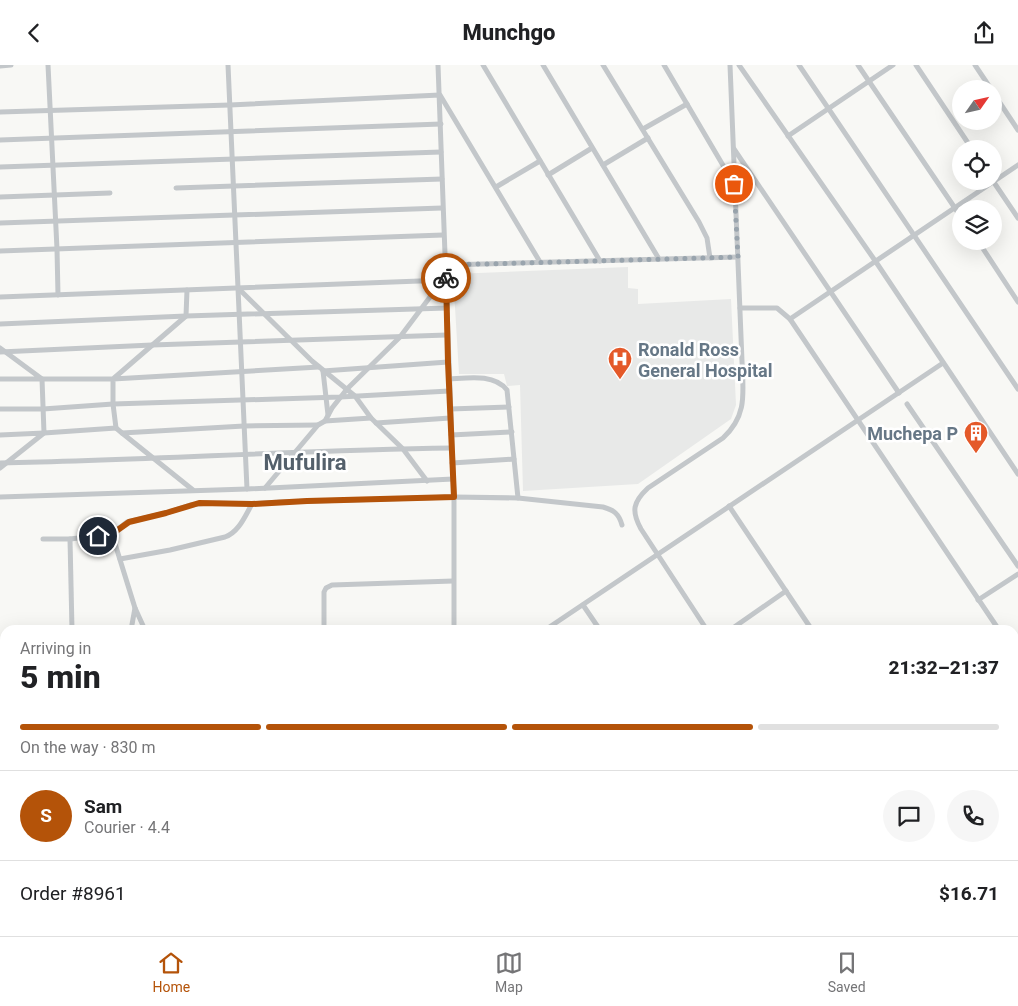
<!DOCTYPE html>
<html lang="en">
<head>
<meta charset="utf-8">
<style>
	:root { --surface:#fff; --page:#f6f6f6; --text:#202124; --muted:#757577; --line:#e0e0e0; --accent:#b45309 }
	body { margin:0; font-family:Roboto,sans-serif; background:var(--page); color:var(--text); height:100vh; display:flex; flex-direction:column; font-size:19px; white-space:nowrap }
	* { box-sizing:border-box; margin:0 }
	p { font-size:16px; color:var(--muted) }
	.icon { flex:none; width:28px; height:28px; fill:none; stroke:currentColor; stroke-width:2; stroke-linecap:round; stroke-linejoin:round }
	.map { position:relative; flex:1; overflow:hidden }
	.sheet { position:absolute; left:0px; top:560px; width:1019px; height:311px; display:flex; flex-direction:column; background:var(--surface); border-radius:15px 15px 0 0; box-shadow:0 5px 20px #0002 }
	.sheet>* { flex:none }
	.needle { width:32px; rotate:56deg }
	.buttons { position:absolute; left:952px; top:15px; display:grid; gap:10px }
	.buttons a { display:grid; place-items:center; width:50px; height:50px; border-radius:50%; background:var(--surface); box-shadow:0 5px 20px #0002; font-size:25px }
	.pin { position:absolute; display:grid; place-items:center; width:42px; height:42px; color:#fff; margin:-21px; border:2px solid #fff; border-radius:50%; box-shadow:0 1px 5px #0007 }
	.courier { position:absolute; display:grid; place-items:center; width:50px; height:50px; margin:-25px; border:4px solid #b45309; border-radius:50%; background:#fff; color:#222; box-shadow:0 1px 6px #0007 }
	.summary em { font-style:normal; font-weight:800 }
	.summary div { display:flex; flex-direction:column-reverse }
	.summary { display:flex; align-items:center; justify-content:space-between; height:85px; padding:0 20px }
	h1 { font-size:32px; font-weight:800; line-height:38px }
	.bar { display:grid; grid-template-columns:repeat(4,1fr); gap:8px 5px; align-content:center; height:60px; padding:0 20px }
	.bar i { height:6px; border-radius:4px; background:var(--line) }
	.bar .active { background:var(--accent) }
	.bar p { grid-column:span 4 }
	.line { display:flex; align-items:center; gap:12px; padding:0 20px; border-top:1px solid var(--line) }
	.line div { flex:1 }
	.round { display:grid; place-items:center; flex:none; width:52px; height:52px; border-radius:26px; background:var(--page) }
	header { display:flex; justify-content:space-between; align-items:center; height:65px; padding:0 20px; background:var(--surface); font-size:22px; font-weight:800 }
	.tab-bar { display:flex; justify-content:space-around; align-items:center; height:70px; border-top:1px solid var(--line); background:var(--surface); font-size:14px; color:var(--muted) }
	.tab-bar a { display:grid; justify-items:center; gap:2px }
	.tab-bar .active { color:var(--accent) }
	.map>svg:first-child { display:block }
</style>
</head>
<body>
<header><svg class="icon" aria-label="back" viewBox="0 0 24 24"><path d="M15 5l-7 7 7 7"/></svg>Munchgo<svg class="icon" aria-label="share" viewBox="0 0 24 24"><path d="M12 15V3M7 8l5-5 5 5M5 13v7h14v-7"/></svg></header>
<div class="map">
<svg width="1018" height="871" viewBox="0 0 1018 871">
	<rect width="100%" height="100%" fill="#f8f8f5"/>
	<g fill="#e8e9e8">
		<path d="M628,202V223L638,224V239L731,234L736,340L731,354L638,419L523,426L520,320L507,321L504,309H459L453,209Z"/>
		<path d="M1018,655V852L1014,855V658Z"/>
	</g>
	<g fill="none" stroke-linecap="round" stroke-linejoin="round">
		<g stroke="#c3c7ca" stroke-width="5">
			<path d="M48,0L57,184L58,230"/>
			<path d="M228,0L247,424"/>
			<path d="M438,0L454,432V565"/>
			<path d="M483,0L600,196"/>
			<path d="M543,0L659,194"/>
			<path d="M603,0L699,157L707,173L710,193"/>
			<path d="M664,0L734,119"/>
			<path d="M739,0L876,197L1018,409"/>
			<path d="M799,0L1018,324"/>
			<path d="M858,0L961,152"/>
			<path d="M916,0L972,84"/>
			<path d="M975,0L991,24"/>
			<path d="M0,1L11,0"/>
			<path d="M994,29L1018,65"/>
			<path d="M0,47L230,40L440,30L540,197"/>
			<path d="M643,64L687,39"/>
			<path d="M788,71L893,0"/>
			<path d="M0,75L441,59"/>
			<path d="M734,84L899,328"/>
			<path d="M603,100L648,73"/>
			<path d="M0,102L441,87"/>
			<path d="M548,110L592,83"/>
			<path d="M993,116L1018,153"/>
			<path d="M496,122L540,96"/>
			<path d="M176,123L442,114"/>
			<path d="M0,132L110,128"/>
			<path d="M0,158L442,143"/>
			<path d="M978,176L1018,237"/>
			<path d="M0,186L443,170"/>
			<path d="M446,200L738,192"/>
			<path d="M238,223L312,296L355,331L371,353L403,384L427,416"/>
			<path d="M187,225L186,251L113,314V339L116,363L44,368L42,314H113L319,302"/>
			<path d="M0,232L446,215"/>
			<path d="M740,243H777L790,254L999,565"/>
			<path d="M790,254L1018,100"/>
			<path d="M0,259L186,251L447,243"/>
			<path d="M0,283L42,314H0"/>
			<path d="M0,287L152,280L447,270"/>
			<path d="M323,306L448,297"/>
			<path d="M323,306L328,350"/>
			<path d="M449,314C467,313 494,308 507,325L518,433"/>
			<path d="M907,339L1018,501"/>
			<path d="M0,344H43L113,339L340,332L449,326"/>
			<path d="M450,344L509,342"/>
			<path d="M325,356L371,353"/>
			<path d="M376,358L450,353"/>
			<path d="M116,363L122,368L244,361L318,360"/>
			<path d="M122,368L193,425"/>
			<path d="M0,370L44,368L0,403"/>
			<path d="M451,370L512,367"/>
			<path d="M0,398C151,395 301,385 451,383"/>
			<path d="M452,398L514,394"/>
			<path d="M265,423L318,360L325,356L332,343L347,324L400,272L442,216"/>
			<path d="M0,432L247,424L453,414"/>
			<path d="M729,441L812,565"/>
			<path d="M43,474H70L112,469"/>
			<path d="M70,474L72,565"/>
			<path d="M120,494L170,485L225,472C239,467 245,451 252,439L280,437L454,432L518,433L603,442C614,445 619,449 622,460"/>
			<path d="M978,535L1018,509"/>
			<path d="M583,540L600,565"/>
			<path d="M135,543L145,565"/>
			<path d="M131,565L135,543L112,469L127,457L166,448L191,440L207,438L252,439"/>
			<path d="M324,565V527L326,523L332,520L453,516"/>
			<path d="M545,565L943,298"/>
			<path d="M707,565L641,464C631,446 633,437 648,423L723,373C748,350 743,327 742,296L730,0"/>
			<path d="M730,565L786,526"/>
			<path d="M1014,587L1018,593"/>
			<path d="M1014,645L1018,642"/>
			<path d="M0,793L5,799"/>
			<path d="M55,866L59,871"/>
			<path d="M337,866L341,871"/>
			<path d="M486,866L490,871"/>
			<path d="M609,866L612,871"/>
			<path d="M910,866L913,871"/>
			<path d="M226,871L233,866"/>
			<path d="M346,871L354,866"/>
			<path d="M674,871L681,866"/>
			<path d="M831,871L838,866"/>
		</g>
	</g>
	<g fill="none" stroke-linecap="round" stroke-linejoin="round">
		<path stroke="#99a4ad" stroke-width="5" stroke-dasharray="0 9" d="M446,213V200L738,192L734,119"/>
		<path stroke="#b45309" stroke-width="6" d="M98,471L112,469L129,457L166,448L199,438L252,439L307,436L454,432L448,297L446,213"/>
	</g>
	<defs>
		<symbol id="hospital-pin" viewBox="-11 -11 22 30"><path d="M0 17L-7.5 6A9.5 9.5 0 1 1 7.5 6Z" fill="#e45929" stroke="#fff"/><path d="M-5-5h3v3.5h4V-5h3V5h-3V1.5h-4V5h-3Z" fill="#fff"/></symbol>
		<symbol id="building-pin" viewBox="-11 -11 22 30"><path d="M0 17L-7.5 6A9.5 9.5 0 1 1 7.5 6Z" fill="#e45929" stroke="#fff"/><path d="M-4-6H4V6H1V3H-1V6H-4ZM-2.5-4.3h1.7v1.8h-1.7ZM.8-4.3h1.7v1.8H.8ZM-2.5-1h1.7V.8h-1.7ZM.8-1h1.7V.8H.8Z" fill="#fff"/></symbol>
	</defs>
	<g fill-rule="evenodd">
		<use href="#hospital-pin" x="606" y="280" width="28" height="38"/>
		<use href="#building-pin" x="962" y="354" width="28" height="38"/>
	</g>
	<g text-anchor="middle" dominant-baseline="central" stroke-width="5" stroke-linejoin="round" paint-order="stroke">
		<g font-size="18" font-weight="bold" fill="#667786" stroke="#fff" text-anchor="start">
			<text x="638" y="284">Ronald Ross<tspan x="638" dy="21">General Hospital</tspan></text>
			<text x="958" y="368" text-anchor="end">Muchepa P</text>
		</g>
		<g font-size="22" font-weight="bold" fill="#54606b" stroke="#fff">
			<text x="305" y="397">Mufulira</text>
		</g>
	</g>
</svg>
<div class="buttons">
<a><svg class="needle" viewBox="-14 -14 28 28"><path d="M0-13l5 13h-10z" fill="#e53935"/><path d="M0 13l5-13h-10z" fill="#757577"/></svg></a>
<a><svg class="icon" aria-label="locate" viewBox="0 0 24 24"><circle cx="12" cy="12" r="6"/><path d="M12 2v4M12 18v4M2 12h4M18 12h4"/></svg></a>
<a><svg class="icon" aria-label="layers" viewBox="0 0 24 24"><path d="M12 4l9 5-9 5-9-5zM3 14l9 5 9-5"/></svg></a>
</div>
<div class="pin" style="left:734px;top:119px;background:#ea580c"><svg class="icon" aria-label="bag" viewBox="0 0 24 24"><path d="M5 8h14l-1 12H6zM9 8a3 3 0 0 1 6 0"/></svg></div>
<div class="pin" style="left:98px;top:471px;background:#1f2937"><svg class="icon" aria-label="home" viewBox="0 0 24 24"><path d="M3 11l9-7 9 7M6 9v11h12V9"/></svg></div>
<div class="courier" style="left:446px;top:213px"><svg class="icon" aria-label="bike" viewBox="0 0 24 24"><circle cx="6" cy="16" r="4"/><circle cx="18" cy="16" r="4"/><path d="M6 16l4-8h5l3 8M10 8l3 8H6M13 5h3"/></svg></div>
<section class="sheet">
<div class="summary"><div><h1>5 min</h1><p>Arriving in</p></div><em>21:32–21:37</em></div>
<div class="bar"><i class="active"></i><i class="active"></i><i class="active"></i><i></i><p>On the way · 830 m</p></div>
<div class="line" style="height:90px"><b class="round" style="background:var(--accent);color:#fff">S</b><div><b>Sam</b><p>Courier · 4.4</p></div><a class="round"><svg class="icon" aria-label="chat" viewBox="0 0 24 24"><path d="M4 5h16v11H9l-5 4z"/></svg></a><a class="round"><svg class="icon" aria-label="phone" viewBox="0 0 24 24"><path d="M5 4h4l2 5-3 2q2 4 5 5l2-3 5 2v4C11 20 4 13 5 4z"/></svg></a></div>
<div class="line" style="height:65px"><div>Order #8961</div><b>$16.71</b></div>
</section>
</div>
<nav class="tab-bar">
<a class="active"><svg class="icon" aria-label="home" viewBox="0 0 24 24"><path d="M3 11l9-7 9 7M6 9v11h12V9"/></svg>Home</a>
<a><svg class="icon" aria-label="map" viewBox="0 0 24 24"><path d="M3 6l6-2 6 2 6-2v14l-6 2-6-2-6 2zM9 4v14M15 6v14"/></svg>Map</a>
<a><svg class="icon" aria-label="saved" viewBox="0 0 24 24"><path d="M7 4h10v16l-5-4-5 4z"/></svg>Saved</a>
</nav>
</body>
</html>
